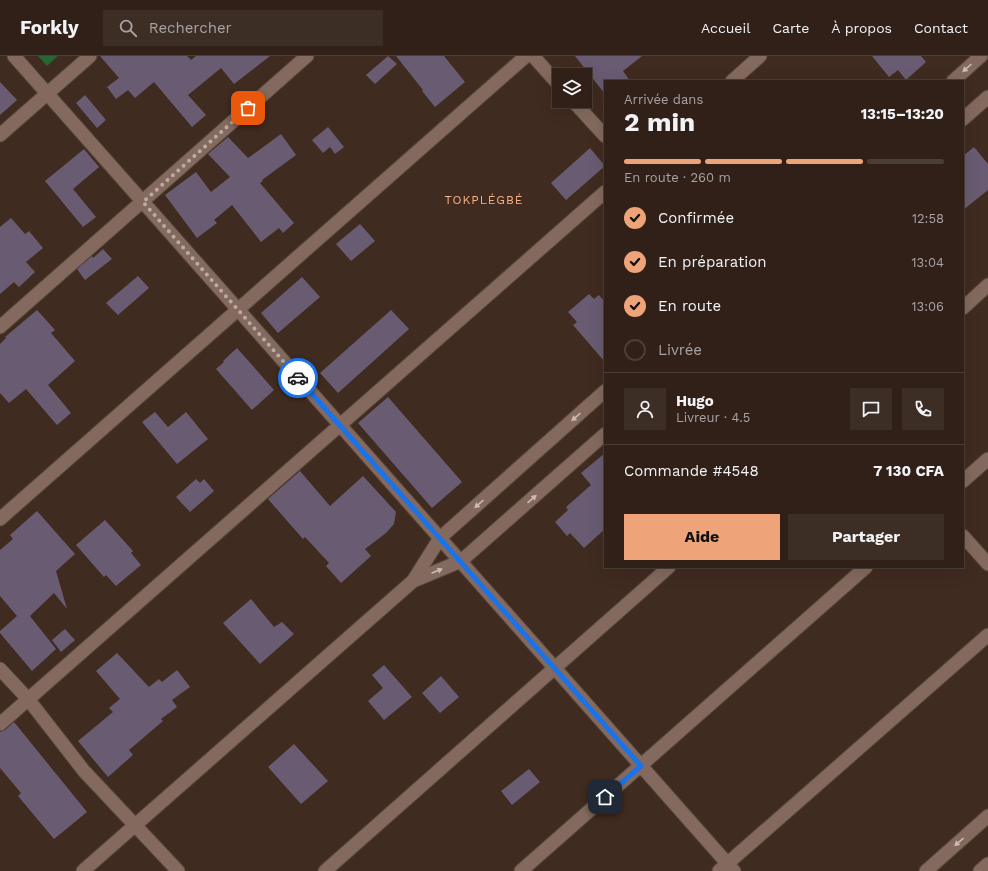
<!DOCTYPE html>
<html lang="fr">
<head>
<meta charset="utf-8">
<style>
	:root { --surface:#302018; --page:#3c2d25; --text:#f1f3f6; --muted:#a8a3a2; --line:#4b3e37; --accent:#efa378 }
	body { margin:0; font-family:"Work Sans",sans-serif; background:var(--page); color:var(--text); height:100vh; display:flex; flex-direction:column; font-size:15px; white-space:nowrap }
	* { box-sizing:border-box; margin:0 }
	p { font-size:13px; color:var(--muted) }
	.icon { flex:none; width:22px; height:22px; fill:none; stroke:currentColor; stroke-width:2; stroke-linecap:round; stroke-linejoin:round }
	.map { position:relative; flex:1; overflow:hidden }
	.details { position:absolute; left:604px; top:24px; width:360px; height:488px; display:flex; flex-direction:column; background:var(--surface); border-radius:0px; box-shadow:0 4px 16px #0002,0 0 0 1px var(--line) }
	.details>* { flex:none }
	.fabs { position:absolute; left:552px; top:12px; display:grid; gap:8px }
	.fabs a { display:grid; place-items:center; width:40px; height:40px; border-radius:0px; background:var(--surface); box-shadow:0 4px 16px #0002,0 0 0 1px var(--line); font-size:20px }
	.pin { position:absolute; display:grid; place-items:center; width:34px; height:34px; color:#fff; margin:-17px; border-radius:8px; box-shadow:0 2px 6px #0006 }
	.courier { position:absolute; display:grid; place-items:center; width:40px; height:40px; margin:-20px; border:3px solid #1a73e8; border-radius:50%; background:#fff; color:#222; box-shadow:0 1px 5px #0007 }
	.head em { font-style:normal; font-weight:700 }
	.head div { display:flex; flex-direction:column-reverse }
	.head { display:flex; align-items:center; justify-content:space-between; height:68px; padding:0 20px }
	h1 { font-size:26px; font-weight:700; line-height:30px }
	.bar { display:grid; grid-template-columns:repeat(4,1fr); gap:6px 4px; align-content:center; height:48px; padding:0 20px }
	.bar i { height:5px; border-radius:3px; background:var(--line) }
	.bar .on { background:var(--accent) }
	.bar p { grid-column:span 4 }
	.line { display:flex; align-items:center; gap:10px; padding:0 20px; border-top:1px solid var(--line) }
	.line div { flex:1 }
	.round { display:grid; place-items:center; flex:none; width:42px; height:42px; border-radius:0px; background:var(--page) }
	ol { padding:0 20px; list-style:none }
	li { display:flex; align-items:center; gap:12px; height:44px }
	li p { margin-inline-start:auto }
	li .icon { padding:4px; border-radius:50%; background:var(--accent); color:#111; stroke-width:4 }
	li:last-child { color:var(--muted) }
	li i { width:22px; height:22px; border:2px solid var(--line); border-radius:50% }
	.primary-button { display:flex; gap:8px; margin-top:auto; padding:8px 20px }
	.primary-button a { flex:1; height:46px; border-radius:0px; background:var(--accent); color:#111; font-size:16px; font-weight:700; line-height:46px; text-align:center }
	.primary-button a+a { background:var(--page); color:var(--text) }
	header { display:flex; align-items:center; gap:24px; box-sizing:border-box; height:56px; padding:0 20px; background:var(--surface); border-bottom:1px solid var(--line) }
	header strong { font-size:19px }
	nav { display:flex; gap:22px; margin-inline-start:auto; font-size:14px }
	.search { width:280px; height:36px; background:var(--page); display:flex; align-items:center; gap:10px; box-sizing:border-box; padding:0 14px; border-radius:0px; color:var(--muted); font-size:15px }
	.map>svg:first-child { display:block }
</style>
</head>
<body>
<header>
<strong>Forkly</strong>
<div class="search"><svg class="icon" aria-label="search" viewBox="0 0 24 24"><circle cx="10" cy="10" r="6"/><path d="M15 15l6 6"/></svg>Rechercher</div>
<nav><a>Accueil</a><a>Carte</a><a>À propos</a><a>Contact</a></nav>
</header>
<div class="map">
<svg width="988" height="815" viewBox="0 0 988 815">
	<rect width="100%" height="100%" fill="#402b20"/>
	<path fill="#286530" d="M38,0H58L47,10Z"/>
	<g fill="#695c72">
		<path d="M100,0H187L191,4L196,0H270L234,28L221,12L188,39L206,59L192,71L154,26L135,42L128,34L116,43L107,31L119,22Z"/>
		<path d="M388,0L397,8L375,28L366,19Z"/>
		<path d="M396,0H444L465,26L435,51L422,35L423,34Z"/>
		<path d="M575,0H642L623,15L630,25H605V38Z"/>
		<path d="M872,0H921L926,6L906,24L898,14L889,21Z"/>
		<path d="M0,26L17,44L0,59Z"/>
		<path d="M85,39L106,64L97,72L76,47Z"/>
		<path d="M328,71L344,91L335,98L330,91L323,97L312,84Z"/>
		<path d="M281,78L296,99L262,124L263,125L260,127L294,167L283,177L279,172L261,186L232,149L214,164L217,167L197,182L165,139L196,116L211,136L230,121L208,98L228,81L248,102Z"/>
		<path d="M974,91L988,108V134L963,154V100Z"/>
		<path d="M590,92L605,110L566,144L551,127Z"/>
		<path d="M84,93L99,111L73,133L96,161L83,171L45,125Z"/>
		<path d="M11,162L25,178L29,175L43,192L26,206L35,216L19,231L14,226L0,238V171Z"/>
		<path d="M360,168L375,185L351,205L336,188Z"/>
		<path d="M103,193L112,203L85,224L77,213L92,200L93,202Z"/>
		<path d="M138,220L149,232L118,259L106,247Z"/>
		<path d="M302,221L320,241L278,277L261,257Z"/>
		<path d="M589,238L594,243L599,239L605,246V306L573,269L577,266L568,256Z"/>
		<path d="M37,254L55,274L51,277L75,305L48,329L71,357L57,369L26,333L9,347L0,337V288L6,282L5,281Z"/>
		<path d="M391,254L409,273L338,337L320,317Z"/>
		<path d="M237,292L274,334L252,354L216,313L224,306L223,305Z"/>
		<path d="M388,341L462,426L432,452L358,367Z"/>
		<path d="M155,356L168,371L186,356L208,383L177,408L142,366Z"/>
		<path d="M605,397V473L584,492L570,477L567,480L555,466L568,454L566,451L591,429L581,417Z"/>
		<path d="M300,415L330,450L363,420L396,456L394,468L386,477L365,493L371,500L341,527L326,510L329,507L305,481L303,483L268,443Z"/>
		<path d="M196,423L200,427L204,423L214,435L190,456L176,441Z"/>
		<path d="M37,455L75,498L56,515L67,553L54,537L30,560L56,593L32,615L0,577V575L17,560L0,540V494L13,483L10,479Z"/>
		<path d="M105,464L133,495L131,497L141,509L116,530L106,519L104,521L76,489Z"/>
		<path d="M251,543L274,571L282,566L294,578L260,608L223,567Z"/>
		<path d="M65,573L75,584L61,596L52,584Z"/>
		<path d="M117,597L149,631L159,623L162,626L177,614L190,631L172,644L177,651L161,663L163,665L129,694L133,699L108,721L78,685L113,656L109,652L120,643L96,615Z"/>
		<path d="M384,609L412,641L384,664L368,645L383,632L372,619Z"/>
		<path d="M441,620L459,641L440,657L422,637Z"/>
		<path d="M14,666L87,756L54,783L18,740L21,737L0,712V676L5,674Z"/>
		<path d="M294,688L328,725L301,748L268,711Z"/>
		<path d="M529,713L540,726L512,749L501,735Z"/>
	</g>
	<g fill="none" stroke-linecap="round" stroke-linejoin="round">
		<defs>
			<g id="minor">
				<path d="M14,0L734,815"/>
				<path d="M533,0L559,29"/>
				<path d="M732,25L760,0"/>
				<path d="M953,25L981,0"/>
				<path d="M573,45L605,80"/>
				<path d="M963,63L988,41"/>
				<path d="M0,79L90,0"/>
				<path d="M963,252L988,229"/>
				<path d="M0,271L307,0"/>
				<path d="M963,425L988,403"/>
				<path d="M0,463L526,0"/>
				<path d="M963,480L988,508"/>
				<path d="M413,525L461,505L605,378"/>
				<path d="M0,613L28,643L84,715L178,815"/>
				<path d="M0,668L605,136"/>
				<path d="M83,815L413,525L440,482L605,335"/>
				<path d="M325,815L669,511"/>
				<path d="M521,815L866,511"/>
				<path d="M719,815L988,579"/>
				<path d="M926,815L988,760"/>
				<path d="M980,815L988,808"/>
			</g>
		</defs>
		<use href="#minor" stroke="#5a483e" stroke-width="15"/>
		<use href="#minor" stroke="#846a5e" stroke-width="13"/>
	</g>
	<defs><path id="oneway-solid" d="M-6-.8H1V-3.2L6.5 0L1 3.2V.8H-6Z"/></defs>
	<g fill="#cebab1">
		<use href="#oneway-solid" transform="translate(967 12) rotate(138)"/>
		<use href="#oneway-solid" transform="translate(576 361) rotate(138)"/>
		<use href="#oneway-solid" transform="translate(532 443) rotate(-41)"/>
		<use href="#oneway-solid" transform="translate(479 448) rotate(138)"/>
		<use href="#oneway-solid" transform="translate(437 515) rotate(-23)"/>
		<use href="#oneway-solid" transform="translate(959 786) rotate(139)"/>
	</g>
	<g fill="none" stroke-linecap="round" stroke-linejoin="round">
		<path stroke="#bcaba3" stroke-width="4" stroke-dasharray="0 7.2" d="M248,52L143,146L298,322"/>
		<path stroke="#1a73e8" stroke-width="5" d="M298,322L641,710L605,741"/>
	</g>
	<g text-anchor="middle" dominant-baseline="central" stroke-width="3.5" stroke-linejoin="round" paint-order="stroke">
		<g font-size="12" letter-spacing="1" fill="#f9b189" stroke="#402b20">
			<text x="484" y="144">TOKPLÉGBÉ</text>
		</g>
	</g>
</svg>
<div class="fabs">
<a><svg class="icon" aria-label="layers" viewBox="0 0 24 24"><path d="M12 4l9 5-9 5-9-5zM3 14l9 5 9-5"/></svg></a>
</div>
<div class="pin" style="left:248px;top:52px;background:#ea580c"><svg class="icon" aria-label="bag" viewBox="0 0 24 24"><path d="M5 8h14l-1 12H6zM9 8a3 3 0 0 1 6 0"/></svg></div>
<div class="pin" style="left:605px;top:741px;background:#1f2937"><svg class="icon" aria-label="home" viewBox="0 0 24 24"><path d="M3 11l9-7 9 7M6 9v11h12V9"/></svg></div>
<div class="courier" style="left:298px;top:322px"><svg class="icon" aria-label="car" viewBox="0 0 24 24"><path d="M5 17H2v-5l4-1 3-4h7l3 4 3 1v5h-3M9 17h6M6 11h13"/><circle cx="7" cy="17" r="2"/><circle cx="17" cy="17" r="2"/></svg></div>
<section class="details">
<div class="head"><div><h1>2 min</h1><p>Arrivée dans</p></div><em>13:15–13:20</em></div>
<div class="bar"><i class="on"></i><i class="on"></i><i class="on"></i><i></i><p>En route · 260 m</p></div>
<ol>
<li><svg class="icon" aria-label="check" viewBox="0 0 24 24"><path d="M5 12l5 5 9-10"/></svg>Confirmée<p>12:58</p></li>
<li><svg class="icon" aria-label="check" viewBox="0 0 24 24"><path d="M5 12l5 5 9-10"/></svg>En préparation<p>13:04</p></li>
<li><svg class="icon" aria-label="check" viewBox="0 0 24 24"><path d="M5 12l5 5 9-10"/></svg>En route<p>13:06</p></li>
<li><i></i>Livrée</li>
</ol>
<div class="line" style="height:72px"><a class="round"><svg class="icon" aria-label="person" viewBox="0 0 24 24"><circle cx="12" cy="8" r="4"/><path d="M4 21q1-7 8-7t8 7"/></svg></a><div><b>Hugo</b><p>Livreur · 4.5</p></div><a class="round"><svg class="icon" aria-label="chat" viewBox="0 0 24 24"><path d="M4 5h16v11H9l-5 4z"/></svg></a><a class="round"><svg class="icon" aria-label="phone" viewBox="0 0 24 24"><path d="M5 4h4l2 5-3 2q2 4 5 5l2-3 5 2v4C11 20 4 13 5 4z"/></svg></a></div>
<div class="line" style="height:52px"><div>Commande #4548</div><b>7 130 CFA</b></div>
<div class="primary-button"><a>Aide</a><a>Partager</a></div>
</section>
</div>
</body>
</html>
